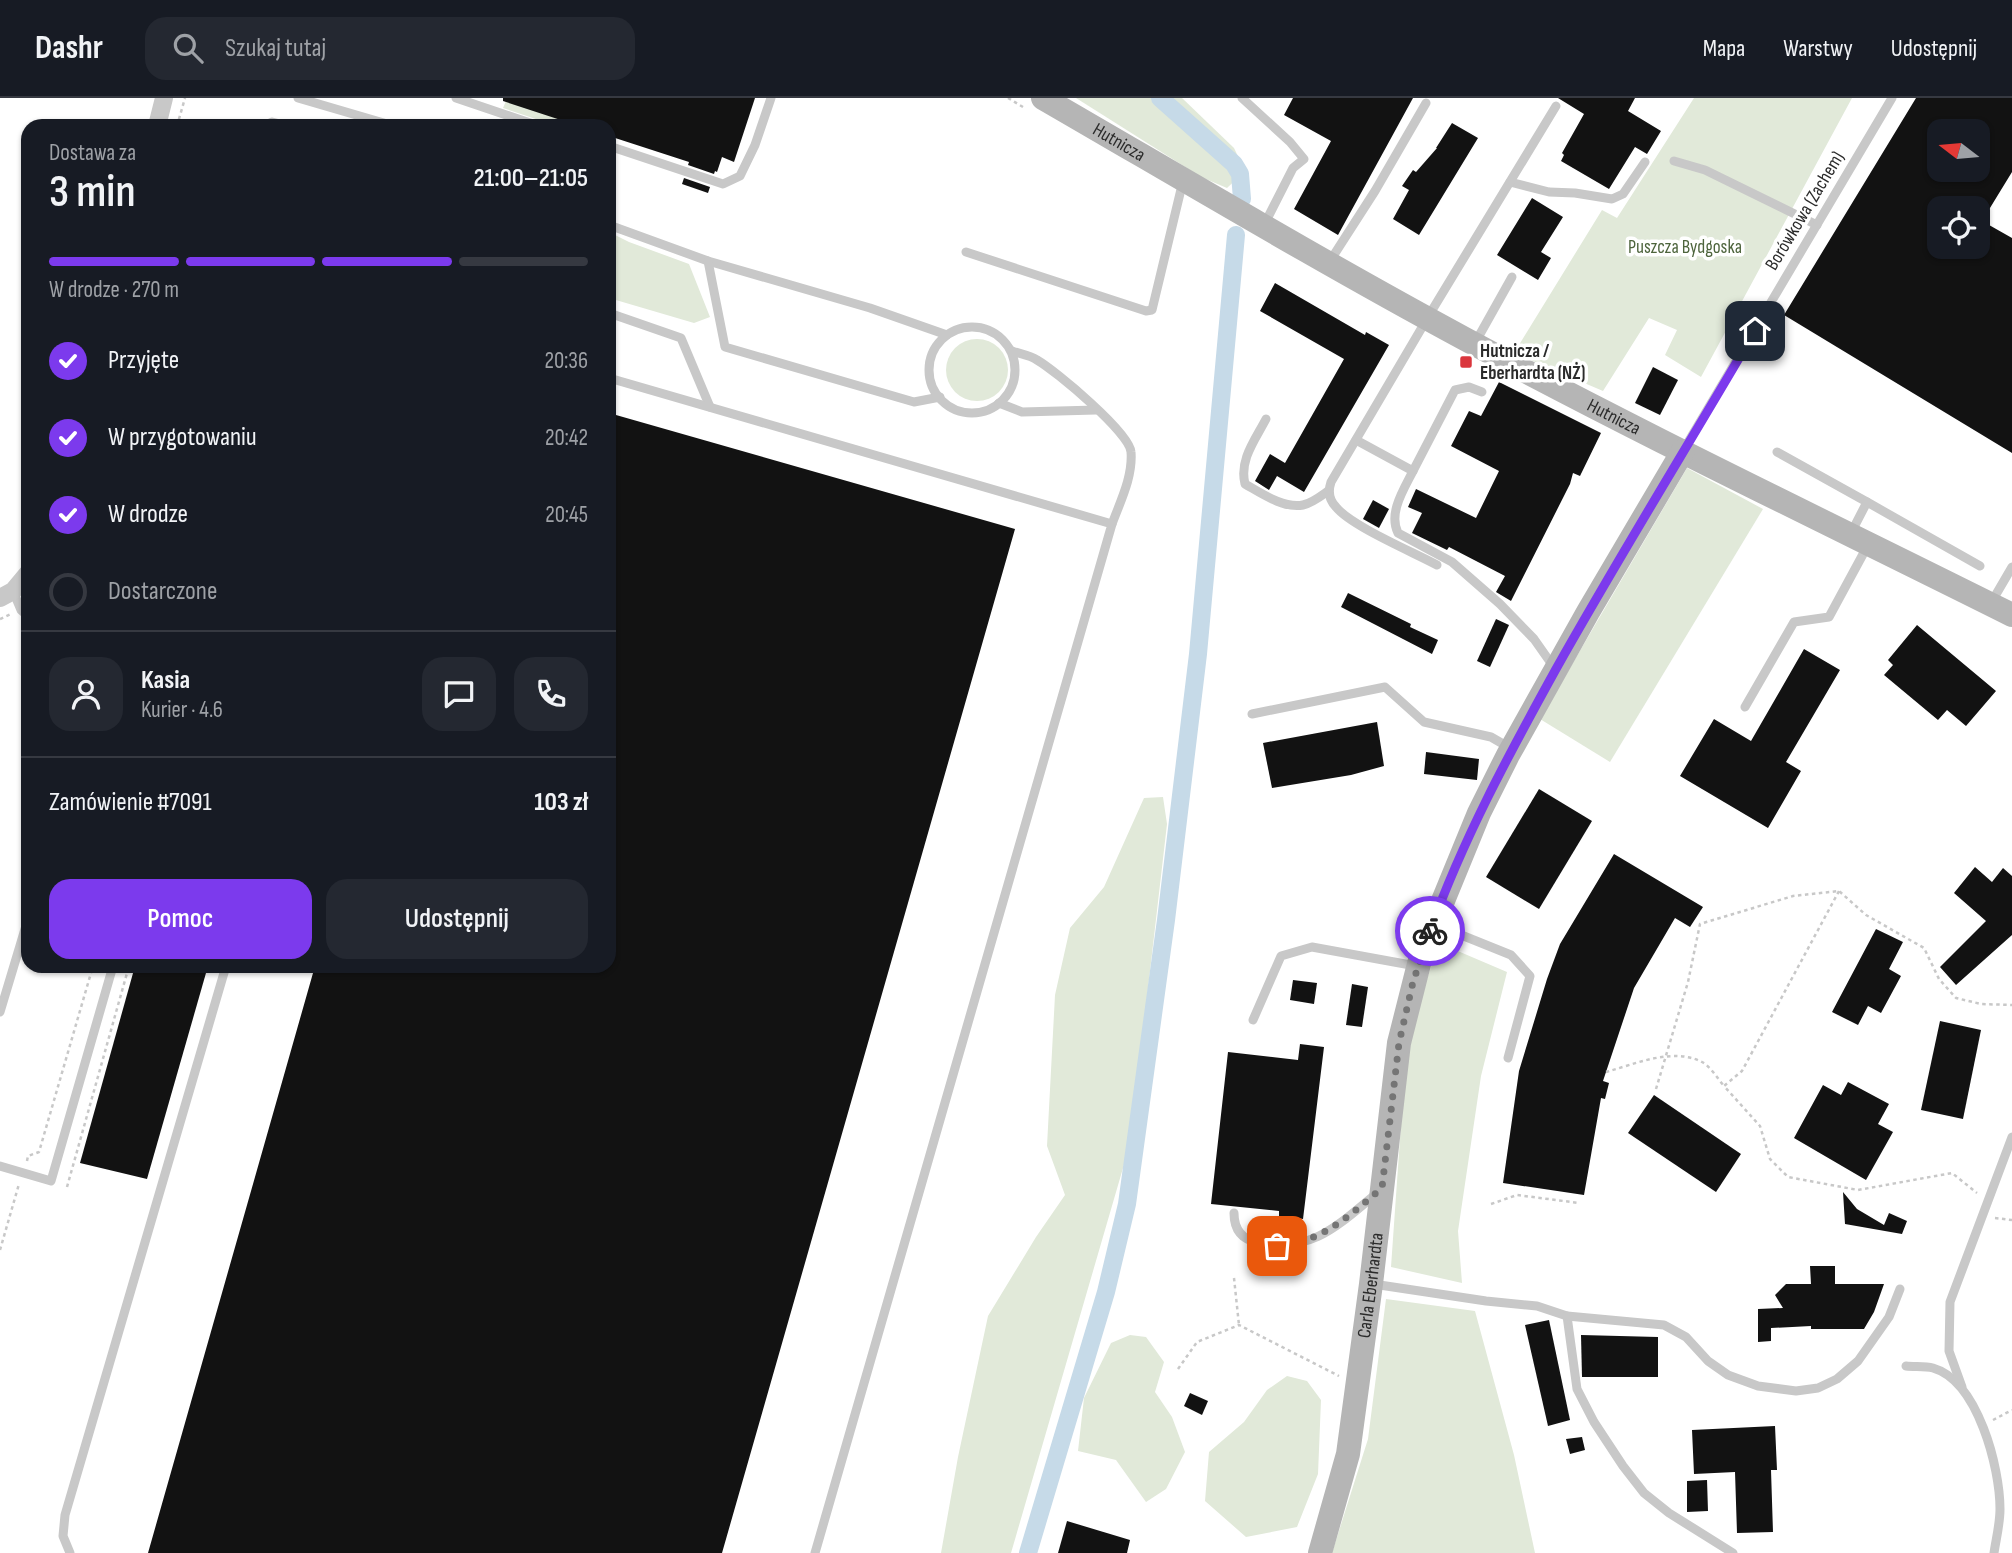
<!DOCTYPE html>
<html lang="pl">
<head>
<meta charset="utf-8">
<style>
	:root { --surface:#171b24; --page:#242831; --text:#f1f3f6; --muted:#9ea1a6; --line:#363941; --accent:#7c3aed }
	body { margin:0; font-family:"Sofia Sans Condensed",sans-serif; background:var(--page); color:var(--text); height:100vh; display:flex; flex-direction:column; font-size:26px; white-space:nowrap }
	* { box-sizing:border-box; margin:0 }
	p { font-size:23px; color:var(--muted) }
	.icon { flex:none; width:38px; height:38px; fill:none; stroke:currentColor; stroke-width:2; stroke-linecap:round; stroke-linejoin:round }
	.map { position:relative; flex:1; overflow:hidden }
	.details { position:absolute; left:21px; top:21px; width:595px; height:854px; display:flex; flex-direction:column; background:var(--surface); border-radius:21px; box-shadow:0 2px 5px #0004 }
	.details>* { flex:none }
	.needle { width:46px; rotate:286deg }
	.fabs { position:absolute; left:1927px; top:21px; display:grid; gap:14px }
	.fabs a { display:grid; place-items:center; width:63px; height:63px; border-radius:14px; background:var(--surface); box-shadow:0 2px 5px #0004; font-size:35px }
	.pin { position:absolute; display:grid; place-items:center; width:60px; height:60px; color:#fff; margin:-30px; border-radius:14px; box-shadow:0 4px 10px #0006 }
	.courier { position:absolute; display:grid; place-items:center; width:70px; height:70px; margin:-35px; border:5px solid #7c3aed; border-radius:50%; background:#fff; color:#222; box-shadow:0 2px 9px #0007 }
	.summary em { font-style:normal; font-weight:600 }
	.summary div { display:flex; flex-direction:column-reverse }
	.summary { display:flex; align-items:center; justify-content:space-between; height:119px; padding:0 28px }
	h1 { font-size:46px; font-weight:600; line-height:52px }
	.bar { display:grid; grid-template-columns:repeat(4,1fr); gap:10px 7px; align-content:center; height:84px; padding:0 28px }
	.bar i { height:9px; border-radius:5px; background:var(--line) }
	.bar .selected { background:var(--accent) }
	.bar p { grid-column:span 4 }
	.line { display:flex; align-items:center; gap:18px; padding:0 28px; border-top:2px solid var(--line) }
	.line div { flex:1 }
	.round { display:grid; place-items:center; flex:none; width:74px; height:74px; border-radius:21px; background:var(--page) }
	ol { padding:0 28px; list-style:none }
	li { display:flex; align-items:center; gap:21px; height:77px }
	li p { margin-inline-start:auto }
	li .icon { padding:7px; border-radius:50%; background:var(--accent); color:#fff; stroke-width:4 }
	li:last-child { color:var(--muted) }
	li i { width:38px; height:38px; border:4px solid var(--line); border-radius:50% }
	.cta { display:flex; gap:14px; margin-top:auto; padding:14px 28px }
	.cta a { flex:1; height:80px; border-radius:21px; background:var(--accent); color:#fff; font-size:28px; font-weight:600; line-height:80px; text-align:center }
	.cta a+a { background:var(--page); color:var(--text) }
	header { display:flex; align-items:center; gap:42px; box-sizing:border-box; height:98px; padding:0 35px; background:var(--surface); border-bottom:2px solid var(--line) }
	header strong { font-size:33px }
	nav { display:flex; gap:38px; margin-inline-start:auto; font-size:24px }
	.search { width:490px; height:63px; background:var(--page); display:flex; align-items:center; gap:18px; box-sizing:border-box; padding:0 24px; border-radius:21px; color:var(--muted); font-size:26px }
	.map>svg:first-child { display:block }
</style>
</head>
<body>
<header>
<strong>Dashr</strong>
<div class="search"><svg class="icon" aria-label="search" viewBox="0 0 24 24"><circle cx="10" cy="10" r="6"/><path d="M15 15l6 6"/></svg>Szukaj tutaj</div>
<nav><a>Mapa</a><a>Warstwy</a><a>Udostępnij</a></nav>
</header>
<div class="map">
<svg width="2012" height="1455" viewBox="0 0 2012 1455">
	<rect width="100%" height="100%" fill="#fff"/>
	<g fill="#e1e9d9">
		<path d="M1076,0H1182L1234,50L1245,73L1227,90L1201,79Z"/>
		<path d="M1694,0H1852L1701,279L1665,257L1677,232L1649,220L1603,293L1514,255L1602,112L1617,120Z"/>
		<path d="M506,3L563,22L554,27L503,10Z"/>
		<path d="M609,134L629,144L689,166L710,219L694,225L609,200Z"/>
		<circle cx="977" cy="272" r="31"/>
		<path d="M1687,370L1763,411L1610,664L1540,621Z"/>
		<path d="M1163,699L1167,726L1130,1046L1011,1455H941L958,1359L988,1218L1036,1139L1065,1097L1047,1048L1055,897L1070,830L1104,789L1144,700Z"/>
		<path d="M1439,845L1507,874L1481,978L1458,1133L1462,1185L1391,1169L1407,941Z"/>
		<path d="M1386,1201L1475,1213L1514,1357L1535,1455H1332L1368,1341Z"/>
		<path d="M1130,1237L1146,1239L1164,1264L1155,1294L1172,1319L1185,1354L1166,1391L1146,1404L1116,1362L1078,1353L1084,1300L1111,1245Z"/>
		<path d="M1287,1278L1307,1283L1321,1302L1318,1376L1297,1429L1246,1439L1205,1403L1209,1354L1244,1324L1267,1292Z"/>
	</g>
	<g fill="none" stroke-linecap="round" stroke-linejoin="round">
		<g stroke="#c6dae8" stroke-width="18">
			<path d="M1160,0L1234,66L1240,76L1242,101"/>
			<path d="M1028,1455L1106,1194L1127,1106L1166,822L1198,556L1236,137"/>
		</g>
	</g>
	<g fill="#121212" fill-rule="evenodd">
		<path d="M503,0H755L734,64L722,59L717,74L715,73L714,76L688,67L689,64L609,38V28H579L503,3Z"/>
		<path d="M1293,0H1413L1338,137L1294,111L1331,43L1284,17Z"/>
		<path d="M1558,0H1635L1628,13L1661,33L1647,56L1635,49L1609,91L1561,63L1564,57L1562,55L1584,16Z"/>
		<path d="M1916,0H2012V74L1982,123L2012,140V355L1784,217ZM1939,33H1978V72H1939ZM1939,110H1978V149H1939Z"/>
		<path d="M1452,25L1478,40L1419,137L1393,121L1409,92L1402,88L1413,72L1416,74L1437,50H1436Z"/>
		<path d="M684,80L710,89L708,95L682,86Z"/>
		<path d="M1532,100L1563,119L1541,154L1551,160L1538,182L1497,157Z"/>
		<path d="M1275,185L1365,237L1366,234L1389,247L1304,394L1277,378L1269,392L1255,383L1270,356L1285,365L1344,261L1260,213Z"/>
		<path d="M1653,269L1678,282L1660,317L1635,305Z"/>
		<path d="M1499,284L1601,335L1580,378L1573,375L1570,386L1511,503L1496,494L1505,478L1449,449L1447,452L1412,435L1422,415L1408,409L1416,391L1476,420L1499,373L1451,348L1469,313L1481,318Z"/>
		<path d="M609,315L1015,431L722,1455H148L315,868H609Z"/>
		<path d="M1373,402L1389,411L1379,430L1363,421Z"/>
		<path d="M1348,495L1411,526L1410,529L1438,542L1432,556L1341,509Z"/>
		<path d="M1496,521L1509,527L1490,569L1477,563Z"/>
		<path d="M1917,527L1996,593L1966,628L1947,612L1938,622L1884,577L1893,567L1888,562Z"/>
		<path d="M1804,551L1840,572L1786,664L1801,673L1768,730L1680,678L1714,621L1751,643Z"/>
		<path d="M1377,624L1384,668L1351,677L1272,690L1263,645Z"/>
		<path d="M1426,654L1479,661L1477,682L1424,676Z"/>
		<path d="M1539,691L1592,723L1539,811L1486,779Z"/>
		<path d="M1614,756L1703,809L1690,829L1675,820L1634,890L1603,983L1609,985L1605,1001L1601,1000L1584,1097L1503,1085L1519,973L1547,881L1560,846Z"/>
		<path d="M1975,769L1992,784L2003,770L2012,778V837L1956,887L1940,869L1986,823L1954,795Z"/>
		<path d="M1876,831L1903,844L1889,871L1901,878L1881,915L1868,908L1858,927L1832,914Z"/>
		<path d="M135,868H208L147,1081L80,1065Z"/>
		<path d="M1293,882L1317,885L1314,906L1290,902Z"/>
		<path d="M1352,886L1368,889L1362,929L1346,927Z"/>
		<path d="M1940,923L1981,932L1963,1021L1921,1012Z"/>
		<path d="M1300,946L1324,949L1303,1121L1279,1118V1113L1211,1106L1228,954L1298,962Z"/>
		<path d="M1848,984L1889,1006L1878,1026L1893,1034L1866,1082L1794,1040L1823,987L1841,997Z"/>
		<path d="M1654,997L1741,1056L1716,1094L1628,1035Z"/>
		<path d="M1843,1094L1857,1111L1884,1127L1889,1115L1907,1123L1902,1136L1845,1126Z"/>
		<path d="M1810,1168H1835V1186H1884L1874,1214L1864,1231H1811V1228L1771,1230V1243L1758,1244V1211L1783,1210L1775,1197L1786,1186H1811Z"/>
		<path d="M1549,1222L1570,1322L1548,1328L1525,1227Z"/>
		<path d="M1581,1237L1658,1239V1279H1582Z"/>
		<path d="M1190,1295L1208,1303L1202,1317L1184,1308Z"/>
		<path d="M1775,1328L1777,1372H1771L1773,1434L1737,1435L1735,1374L1694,1376L1692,1332Z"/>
		<path d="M1582,1339L1585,1352L1570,1356L1566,1341Z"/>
		<path d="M1707,1382L1708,1413L1687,1414V1383Z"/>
		<path d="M1067,1423L1130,1442L1127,1455H1058Z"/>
	</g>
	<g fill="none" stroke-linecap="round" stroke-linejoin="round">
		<g stroke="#c8c8c8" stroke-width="2.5" stroke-dasharray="3.5 3.5" stroke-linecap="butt">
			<path d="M1008,0L1023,9"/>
			<path d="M177,28L185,0"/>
			<path d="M0,521L11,516"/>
			<path d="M1839,793L1742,973L1724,988L1760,1028L1770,1061L1788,1079L1858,1092L1952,1075L1977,1095"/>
			<path d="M1606,974C1635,966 1673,949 1702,964C1710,968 1718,981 1724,988"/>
			<path d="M1656,991L1688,884L1700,826L1793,798L1839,793L1866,817L1924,850L1939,881L1956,900L1981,906L2012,907"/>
			<path d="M27,1063L28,1058L39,1054L93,868"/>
			<path d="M67,1089L129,868"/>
			<path d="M1491,1106L1517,1097L1579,1105"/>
			<path d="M1995,1120L2012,1122"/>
			<path d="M0,1152L19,1086"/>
			<path d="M1234,1180L1239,1227"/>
			<path d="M1178,1271L1197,1244L1239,1227L1339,1278"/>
			<path d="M1993,1322L2012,1312"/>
		</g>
		<g stroke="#c8c8c8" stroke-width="9">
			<path d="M298,0L394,28"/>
			<path d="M456,0L539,28"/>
			<path d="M1242,0L1290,44L1304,61L1293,70L1264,127"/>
			<path d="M264,28L272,24L288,28"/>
			<path d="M609,48L723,86L740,78L755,47L771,0"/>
			<path d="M1674,63L1705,72L1817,127"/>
			<path d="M1510,84L1549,94L1575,95L1612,101L1623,96L1645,64"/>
			<path d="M609,127L708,163L870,210L947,237"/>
			<path d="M966,154L1146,213L1152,212L1183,83"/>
			<path d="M708,163L725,249L914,304L940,299"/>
			<path d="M1330,163L1375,93L1426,5"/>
			<path d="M609,215L681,240L710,309"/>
			<circle cx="972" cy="272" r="43"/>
			<path d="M1475,245L1512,179"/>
			<path d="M1012,253C1020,256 1030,257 1037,262C1056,273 1130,335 1131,354C1133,379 1120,404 1112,426"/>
			<path d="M609,280L1112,426L815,1455"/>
			<path d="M999,305L1022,314L1096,312"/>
			<path d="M1266,321C1255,342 1239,362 1245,386C1261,395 1284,411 1303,407C1312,405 1321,398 1328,393"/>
			<path d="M1356,342L1413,373L1455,292L1469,289L1482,294"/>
			<path d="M1684,351L1892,0"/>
			<path d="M1777,354L1867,404L1851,435"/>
			<path d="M1413,373C1404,391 1388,415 1398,435L1452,464L1500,506L1534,541L1553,568"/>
			<path d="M1867,404L1980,468"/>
			<path d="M1437,467C1413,454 1351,428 1336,409C1329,402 1328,393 1331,384L1434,209L1556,8"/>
			<path d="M13,493L21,512L28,518"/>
			<path d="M1991,505L2012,469"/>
			<path d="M1745,609L1794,524L1829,519L1868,447"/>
			<path d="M1252,616L1385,589L1424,624L1491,639L1510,650"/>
			<path d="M1434,826L1511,857L1530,878L1508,960"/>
			<path d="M0,914L28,821"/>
			<path d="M1253,922L1281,858L1312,849L1416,868"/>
			<path d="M0,1068L51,1083L113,868"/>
			<path d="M1234,1115C1234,1132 1242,1142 1259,1145C1313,1154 1337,1128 1376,1096"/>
			<path d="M1373,1186L1486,1203L1537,1208L1567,1218L1577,1291L1594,1324L1623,1368L1644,1395L1669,1415L1733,1455"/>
			<path d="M1567,1218L1664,1227L1686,1239L1708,1263L1728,1277L1758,1288L1796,1293L1818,1290L1837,1281L1858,1263L1889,1219L1900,1191"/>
			<path d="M1906,1268C1914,1269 1925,1268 1933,1270C1978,1283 2000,1370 2000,1411C2000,1426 1996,1441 1994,1455"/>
			<path d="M1962,1289L1949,1253L1950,1204L2012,1039"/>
			<path d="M70,1455L63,1438L65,1417L226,868"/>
		</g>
		<g stroke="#c8c8c8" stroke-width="18">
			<path d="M157,28L164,0"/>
			<path d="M0,500L13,493L28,475"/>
		</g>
		<g stroke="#b5b5b5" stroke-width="24">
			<path id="s1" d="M1043,0C1183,81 1322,164 1465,241C1645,338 1830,426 2012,517"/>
			<path id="s2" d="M1320,1455L1348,1356L1371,1186L1399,945L1422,854L1479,715L1508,657L1588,514L1683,353"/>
		</g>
	</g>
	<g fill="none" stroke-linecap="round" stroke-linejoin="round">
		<path stroke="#757575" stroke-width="7" stroke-dasharray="0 12.6" d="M1277,1148C1321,1145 1350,1117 1382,1090L1399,945L1413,884L1430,833"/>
		<path stroke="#7c3aed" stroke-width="9" d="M1430,833C1463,741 1509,656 1556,571C1620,457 1689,346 1755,233"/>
	</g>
	<rect fill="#da363d" stroke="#fff" stroke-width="2.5" x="1459" y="257" width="14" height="14" rx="3.5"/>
	<g text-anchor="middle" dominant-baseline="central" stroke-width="7" stroke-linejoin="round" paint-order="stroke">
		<g font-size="19" fill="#2b2b2b" stroke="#fff">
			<text stroke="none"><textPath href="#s1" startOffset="88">Hutnicza</textPath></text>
			<text transform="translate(1805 113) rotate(-59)">Borówkowa (Zachem)</text>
			<text stroke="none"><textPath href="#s1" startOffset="654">Hutnicza</textPath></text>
			<text stroke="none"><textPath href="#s2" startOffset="273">Carla Eberhardta</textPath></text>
		</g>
		<g font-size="19" fill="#4d643c" stroke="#fff">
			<text x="1685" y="149">Puszcza Bydgoska</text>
		</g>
		<g font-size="19" font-weight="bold" fill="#2b2b2b" stroke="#fff" text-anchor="start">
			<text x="1480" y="253">Hutnicza /<tspan x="1480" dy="22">Eberhardta (NŻ)</tspan></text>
		</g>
	</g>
</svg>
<div class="fabs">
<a><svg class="needle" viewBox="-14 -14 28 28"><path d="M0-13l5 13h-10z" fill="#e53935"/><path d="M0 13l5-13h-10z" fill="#9ea1a6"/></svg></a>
<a><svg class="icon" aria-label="locate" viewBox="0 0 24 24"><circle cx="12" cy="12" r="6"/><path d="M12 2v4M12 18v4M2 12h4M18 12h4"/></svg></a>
</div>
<div class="pin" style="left:1277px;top:1148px;background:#ea580c"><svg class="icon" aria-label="bag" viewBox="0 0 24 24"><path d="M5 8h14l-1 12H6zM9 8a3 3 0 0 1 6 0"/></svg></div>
<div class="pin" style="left:1755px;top:233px;background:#1f2937"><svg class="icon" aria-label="home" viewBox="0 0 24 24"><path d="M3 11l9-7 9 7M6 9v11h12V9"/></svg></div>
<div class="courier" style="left:1430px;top:833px"><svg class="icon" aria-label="bike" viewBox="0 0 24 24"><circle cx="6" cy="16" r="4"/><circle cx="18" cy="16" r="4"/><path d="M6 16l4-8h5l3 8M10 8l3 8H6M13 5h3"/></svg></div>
<section class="details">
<div class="summary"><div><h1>3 min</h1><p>Dostawa za</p></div><em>21:00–21:05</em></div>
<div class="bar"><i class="selected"></i><i class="selected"></i><i class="selected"></i><i></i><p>W drodze · 270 m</p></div>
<ol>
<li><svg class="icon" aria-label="check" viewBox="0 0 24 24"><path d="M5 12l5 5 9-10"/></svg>Przyjęte<p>20:36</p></li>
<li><svg class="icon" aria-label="check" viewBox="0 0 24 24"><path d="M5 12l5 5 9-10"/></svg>W przygotowaniu<p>20:42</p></li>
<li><svg class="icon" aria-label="check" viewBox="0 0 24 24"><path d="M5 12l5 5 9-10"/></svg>W drodze<p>20:45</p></li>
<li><i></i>Dostarczone</li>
</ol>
<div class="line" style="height:126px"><a class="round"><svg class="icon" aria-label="person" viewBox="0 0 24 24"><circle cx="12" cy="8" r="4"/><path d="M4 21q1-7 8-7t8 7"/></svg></a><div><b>Kasia</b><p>Kurier · 4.6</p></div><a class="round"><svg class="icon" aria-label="chat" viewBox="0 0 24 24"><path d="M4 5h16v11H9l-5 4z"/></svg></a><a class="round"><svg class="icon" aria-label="phone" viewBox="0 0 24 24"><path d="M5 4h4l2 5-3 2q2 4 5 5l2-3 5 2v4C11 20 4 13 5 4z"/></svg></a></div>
<div class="line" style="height:91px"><div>Zamówienie #7091</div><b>103 zł</b></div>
<div class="cta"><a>Pomoc</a><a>Udostępnij</a></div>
</section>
</div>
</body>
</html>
